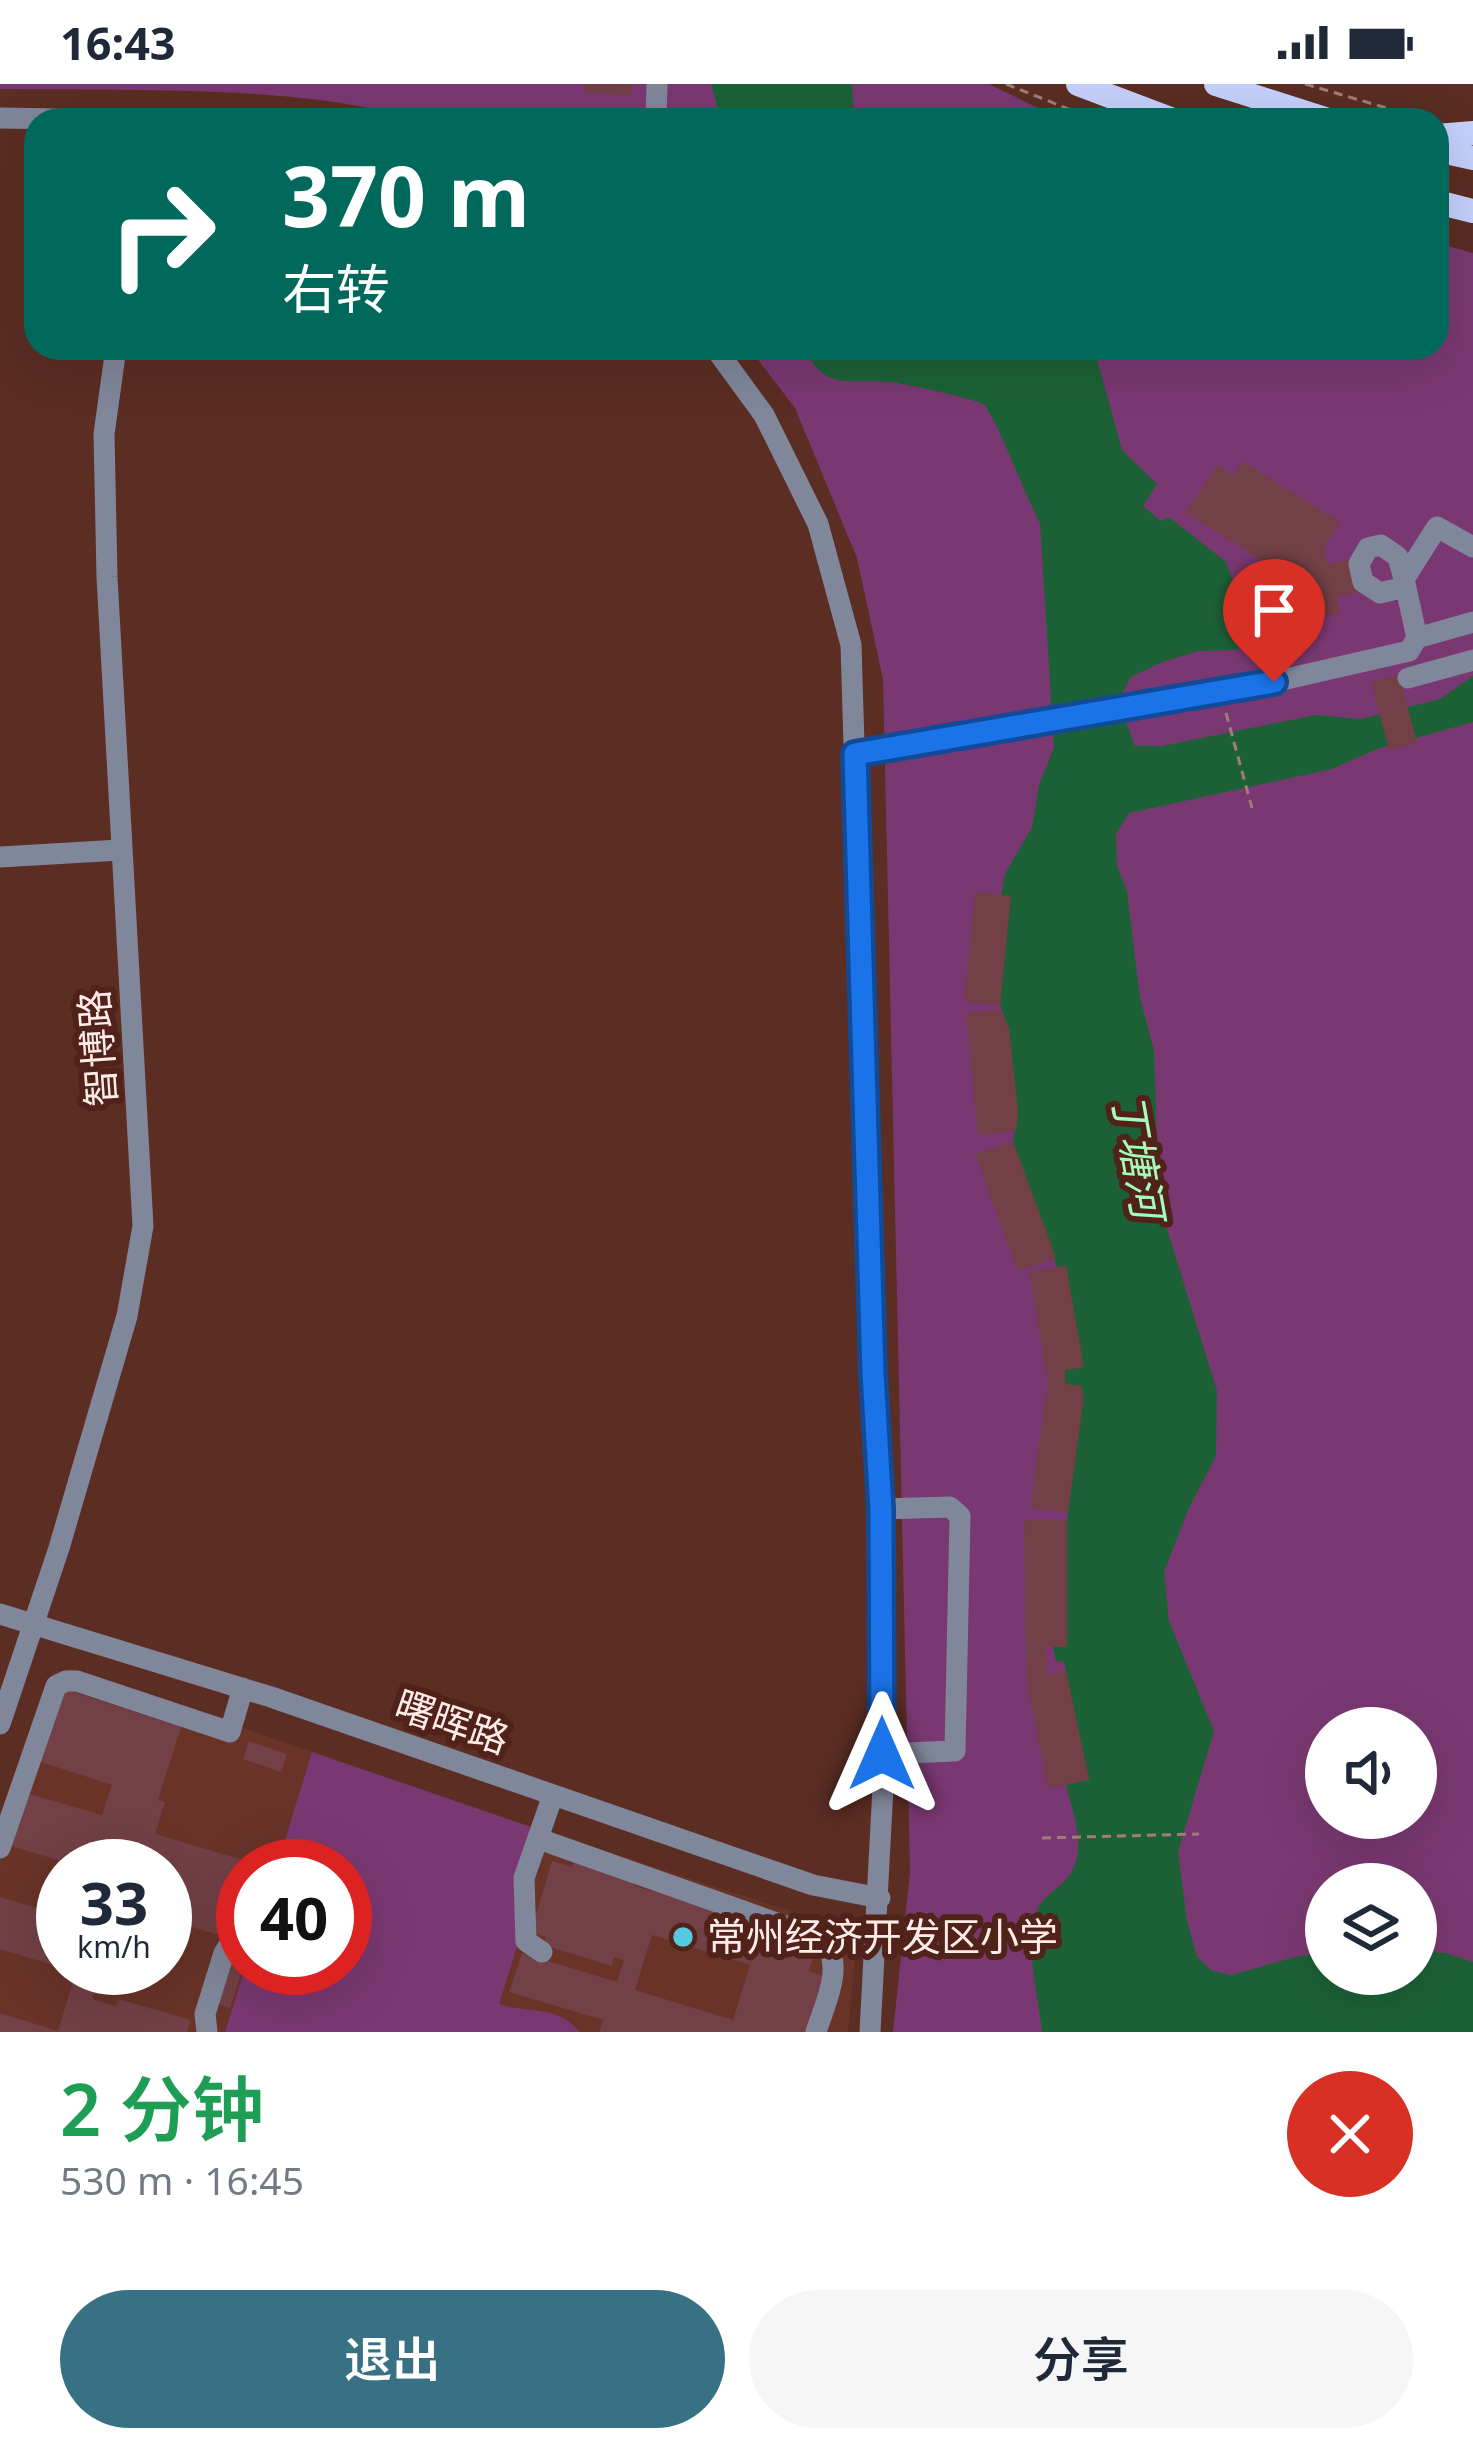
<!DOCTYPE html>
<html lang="zh">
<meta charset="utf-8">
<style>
:root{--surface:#fff;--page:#f6f6f7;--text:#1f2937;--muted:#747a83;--accent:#387183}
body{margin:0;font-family:"Noto Sans","Noto Sans SC",sans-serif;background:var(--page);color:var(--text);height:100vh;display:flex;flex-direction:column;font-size:45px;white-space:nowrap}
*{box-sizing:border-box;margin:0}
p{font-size:39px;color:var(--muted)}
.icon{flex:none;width:66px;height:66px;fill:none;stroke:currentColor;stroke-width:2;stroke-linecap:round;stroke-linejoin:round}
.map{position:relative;height:1948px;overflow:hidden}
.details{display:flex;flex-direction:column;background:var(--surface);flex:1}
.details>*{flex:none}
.hud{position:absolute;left:24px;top:24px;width:1425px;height:252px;border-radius:36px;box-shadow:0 12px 48px #0002;background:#00695c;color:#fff;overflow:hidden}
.controls{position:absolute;left:1305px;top:1623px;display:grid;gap:24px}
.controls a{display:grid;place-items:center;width:132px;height:132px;border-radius:50%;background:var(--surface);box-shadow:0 12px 48px #0002;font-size:60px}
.speed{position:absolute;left:36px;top:1755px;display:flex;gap:24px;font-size:60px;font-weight:700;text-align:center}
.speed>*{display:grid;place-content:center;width:156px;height:156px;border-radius:50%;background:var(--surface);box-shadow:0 12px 48px #0002;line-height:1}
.speed small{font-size:30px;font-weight:400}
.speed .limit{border:18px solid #d22;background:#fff;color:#111}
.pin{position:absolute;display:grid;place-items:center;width:102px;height:102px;color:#fff;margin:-123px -51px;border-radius:50% 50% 50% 0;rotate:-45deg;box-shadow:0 0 12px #0007}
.pin .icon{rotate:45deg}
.me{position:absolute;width:132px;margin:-66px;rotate:0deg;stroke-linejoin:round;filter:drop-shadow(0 0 9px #0008)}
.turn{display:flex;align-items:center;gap:42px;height:252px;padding:0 60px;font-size:54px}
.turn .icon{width:156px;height:156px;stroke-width:2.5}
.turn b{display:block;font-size:84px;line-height:102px}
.round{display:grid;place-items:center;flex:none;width:126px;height:126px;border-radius:63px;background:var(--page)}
.overview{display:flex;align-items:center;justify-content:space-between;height:204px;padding:0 60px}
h1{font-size:72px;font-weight:600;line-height:90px;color:#1e9e55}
.button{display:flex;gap:24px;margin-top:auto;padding:24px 60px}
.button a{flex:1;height:138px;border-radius:72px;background:var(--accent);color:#fff;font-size:48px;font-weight:600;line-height:138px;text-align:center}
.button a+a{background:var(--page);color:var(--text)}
.status{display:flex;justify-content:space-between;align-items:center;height:84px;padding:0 60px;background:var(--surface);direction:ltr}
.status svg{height:33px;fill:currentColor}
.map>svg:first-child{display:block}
</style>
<div class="status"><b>16:43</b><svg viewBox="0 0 49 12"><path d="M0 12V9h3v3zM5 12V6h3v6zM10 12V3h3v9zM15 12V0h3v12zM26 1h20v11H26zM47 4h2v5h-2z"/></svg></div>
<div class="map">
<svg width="1473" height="1948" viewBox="0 0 1473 1948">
<rect width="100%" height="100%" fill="#5b2d23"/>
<path fill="#693328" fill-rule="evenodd" d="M 72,1585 L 534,1744 L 840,1843 L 856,1863 L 848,1948 L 0,1948 L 0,1744 L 52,1589 ZM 63,1782 L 165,1782 L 165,1884 L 63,1884 ZM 243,1782 L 345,1782 L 345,1884 L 243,1884 Z"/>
<path fill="#7a3872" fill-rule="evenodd" d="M 0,0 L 989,0 L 1063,36 L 418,36 C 301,0 126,7 0,5 Z
M 1437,159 L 1473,169 L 1473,1948 L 893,1948 L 910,1788 L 883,595 L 857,474 L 795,324 L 749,264 L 1437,264 ZM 1326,1644 L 1416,1644 L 1416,1734 L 1326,1734 ZM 1326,1800 L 1416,1800 L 1416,1890 L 1326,1890 Z
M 312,1668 L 534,1744 L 517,1862 L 499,1920 C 530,1930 556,1920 580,1948 L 225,1948 L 245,1884 L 345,1884 L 345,1782 L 277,1782 Z"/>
<path fill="#1c6136" d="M 711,0 L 852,0 L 854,36 L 721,36 Z
M 804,264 L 1094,264 L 1122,366 L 1157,400 L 1143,422 L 1161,437 L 1169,433 L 1226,478 L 1237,508 L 1258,520 L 1259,550 L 1236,566 L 1198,567 L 1160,579 L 1131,593 L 1118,617 L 1135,662 L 1162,662 L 1316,631 L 1361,635 L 1440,615 L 1473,592 L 1473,638 L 1377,665 L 1332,685 L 1129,729 L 1116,750 L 1117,781 L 1127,807 L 1140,914 L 1154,966 L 1159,1119 L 1217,1307 L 1216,1372 L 1188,1426 L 1164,1488 L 1169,1537 L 1214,1647 L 1178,1768 L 1187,1837 L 1197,1873 L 1212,1887 L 1231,1891 L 1295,1873 L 1326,1869 L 1326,1890 L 1416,1890 L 1416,1867 L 1445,1869 L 1473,1878 L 1473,1948 L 1042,1948 C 1039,1914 1023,1859 1037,1826 C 1043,1812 1060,1804 1069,1792 C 1088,1764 1073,1730 1066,1701 L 1089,1695 L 1064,1578 L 1056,1577 L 1053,1563 L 1067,1562 L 1067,1436 L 1083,1317 L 1081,1302 L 1065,1300 L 1065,1286 L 1083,1283 L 1066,1182 L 1057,1183 L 1013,1057 L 1018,1029 L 1009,945 L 1000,921 L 1010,813 L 1001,811 L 1005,790 L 1032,743 L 1039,701 L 1054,663 L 1040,439 C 1028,419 994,327 983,320 C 972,314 906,300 891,298 C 851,294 825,309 804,264 Z"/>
<path fill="#724046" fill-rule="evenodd" d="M 584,0 L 633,0 L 632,11 L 584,9 Z
M 1242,377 L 1340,438 L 1324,464 L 1328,480 L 1352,475 L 1359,508 L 1337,513 L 1340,529 L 1281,543 L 1266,479 L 1186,429 L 1217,381 L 1233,391 Z
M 1399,590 L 1417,659 L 1389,666 L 1371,598 Z
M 975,808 L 1011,812 L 1000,921 L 964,918 Z
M 1001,926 L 1009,945 L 1018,1029 L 1016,1047 L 978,1051 L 966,929 Z
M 1013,1057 L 1056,1174 L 1018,1187 L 975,1070 Z
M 1066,1182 L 1084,1283 L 1065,1286 L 1065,1300 L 1082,1302 L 1083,1317 L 1068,1429 L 1030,1424 L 1048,1298 L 1029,1188 Z
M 1024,1436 L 1067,1436 L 1067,1563 L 1046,1563 L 1047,1591 L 1066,1587 L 1089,1696 L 1048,1704 L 1026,1595 Z
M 61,1604 L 181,1643 L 158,1716 L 165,1718 L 155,1750 L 259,1781 L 243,1782 L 243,1831 L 236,1856 L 165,1835 L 165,1782 L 78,1782 L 1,1759 L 17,1706 L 102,1731 L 112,1701 L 38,1677 Z
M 249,1657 L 287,1670 L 281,1688 L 243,1675 Z
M 552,1777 L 572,1783 L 574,1777 L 636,1796 L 635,1802 L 818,1857 L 809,1887 L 823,1892 L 806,1948 L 599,1948 L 603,1936 L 509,1908 L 522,1869 L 617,1898 L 624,1876 L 614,1873 L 612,1882 L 543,1861 L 546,1853 L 531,1848 ZM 652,1851 L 750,1881 L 733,1936 L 635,1906 Z
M 0,1813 L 63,1832 L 63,1884 L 0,1865 Z
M 229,1878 L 243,1884 L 230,1924 L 216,1919 Z
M 67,1884 L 119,1884 L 115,1900 L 98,1895 L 92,1915 L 116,1922 L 118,1915 L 191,1936 L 187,1948 L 0,1948 L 0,1929 L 58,1947 L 76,1888 Z"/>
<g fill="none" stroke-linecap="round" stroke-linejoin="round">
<path stroke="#a07d76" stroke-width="3" stroke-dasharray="9 6" stroke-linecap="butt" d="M 1006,0 L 1096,36
M 1305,0 L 1424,35
M 1226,629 L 1252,724
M 1042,1754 L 1199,1750"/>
<path stroke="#81879b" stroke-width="21" d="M 0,34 L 119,36
M 656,36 L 657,0
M 715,264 L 764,331 L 818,440 L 851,561 L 873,1289 L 881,1425 L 883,1703 L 870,1948
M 1404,495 L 1398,473 L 1381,461 L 1368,464 L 1359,480 L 1363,498 L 1380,509 L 1405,503
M 1417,554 L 1404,495 L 1437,443 L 1473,463
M 1408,594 L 1473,576
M 855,670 L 1221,610 L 1409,567 L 1417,554 L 1473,538
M 0,773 L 120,766
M 881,1425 L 950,1423 L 960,1432 L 955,1667 L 882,1670
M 0,1530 L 271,1613 L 813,1801 L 880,1814
M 0,1640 L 59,1464 L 127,1232 L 143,1142 L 107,493 L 104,350 L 116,264
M 539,1755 L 822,1855 C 846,1880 825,1919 816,1948
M 0,1764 L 56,1602 L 66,1597 L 77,1597 L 230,1648 L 243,1604
M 261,1782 L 264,1774
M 542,1868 L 526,1857 L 524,1794 L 553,1711
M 207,1948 L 205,1930 L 224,1869 L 243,1839"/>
<path stroke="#c4d0fb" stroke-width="24" d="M 1078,0 L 1173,36
M 1216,0 L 1328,36
M 1437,52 L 1473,49
M 1437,66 L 1473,74
M 1437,118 L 1473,127"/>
</g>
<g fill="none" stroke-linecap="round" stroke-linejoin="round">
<g stroke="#114b97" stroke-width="30">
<path id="route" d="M 882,1670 L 881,1425 L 873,1289 L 855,670 L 1274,598"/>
</g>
<use href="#route" stroke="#1a73e8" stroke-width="21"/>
</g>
<circle fill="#56c9e0" stroke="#502219" stroke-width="4.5" cx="683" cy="1853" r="12"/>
<g text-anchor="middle" stroke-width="12" stroke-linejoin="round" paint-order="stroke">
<g font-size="39" fill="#ffece8" stroke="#502219">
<text transform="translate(98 964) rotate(-94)" y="14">智博路</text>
<text transform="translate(452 1638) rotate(19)" y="14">曙晖路</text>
</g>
<g font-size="39" fill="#ffece8" stroke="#502219" text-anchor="start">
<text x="707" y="1867">常州经济开发区小学</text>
</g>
<g font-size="42" font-style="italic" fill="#a3fbbc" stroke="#502219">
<text transform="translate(1138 1072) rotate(80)" y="15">丁塘河</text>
</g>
</g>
</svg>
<div class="controls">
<a><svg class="icon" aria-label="sound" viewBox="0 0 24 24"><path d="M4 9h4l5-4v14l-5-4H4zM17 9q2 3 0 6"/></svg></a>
<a><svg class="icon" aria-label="layers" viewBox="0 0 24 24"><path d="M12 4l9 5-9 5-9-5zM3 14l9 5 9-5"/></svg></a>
</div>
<div class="speed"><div>33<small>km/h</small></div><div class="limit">40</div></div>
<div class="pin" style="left:1274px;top:598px;background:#d93025"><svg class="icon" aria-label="arrive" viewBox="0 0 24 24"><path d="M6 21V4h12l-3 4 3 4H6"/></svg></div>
<svg class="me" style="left:882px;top:1670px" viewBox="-20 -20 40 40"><path d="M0-17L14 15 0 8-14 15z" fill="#1a73e8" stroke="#fff" stroke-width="4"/></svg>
<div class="hud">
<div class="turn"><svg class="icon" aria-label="right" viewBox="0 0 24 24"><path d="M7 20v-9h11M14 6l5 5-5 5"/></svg><div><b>370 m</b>右转</div></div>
</div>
</div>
<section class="details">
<div class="overview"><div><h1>2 分钟</h1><p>530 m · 16:45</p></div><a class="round" style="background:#d93025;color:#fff"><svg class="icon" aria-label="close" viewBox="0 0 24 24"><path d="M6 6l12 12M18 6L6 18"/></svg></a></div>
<div class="button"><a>退出</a><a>分享</a></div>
</section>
